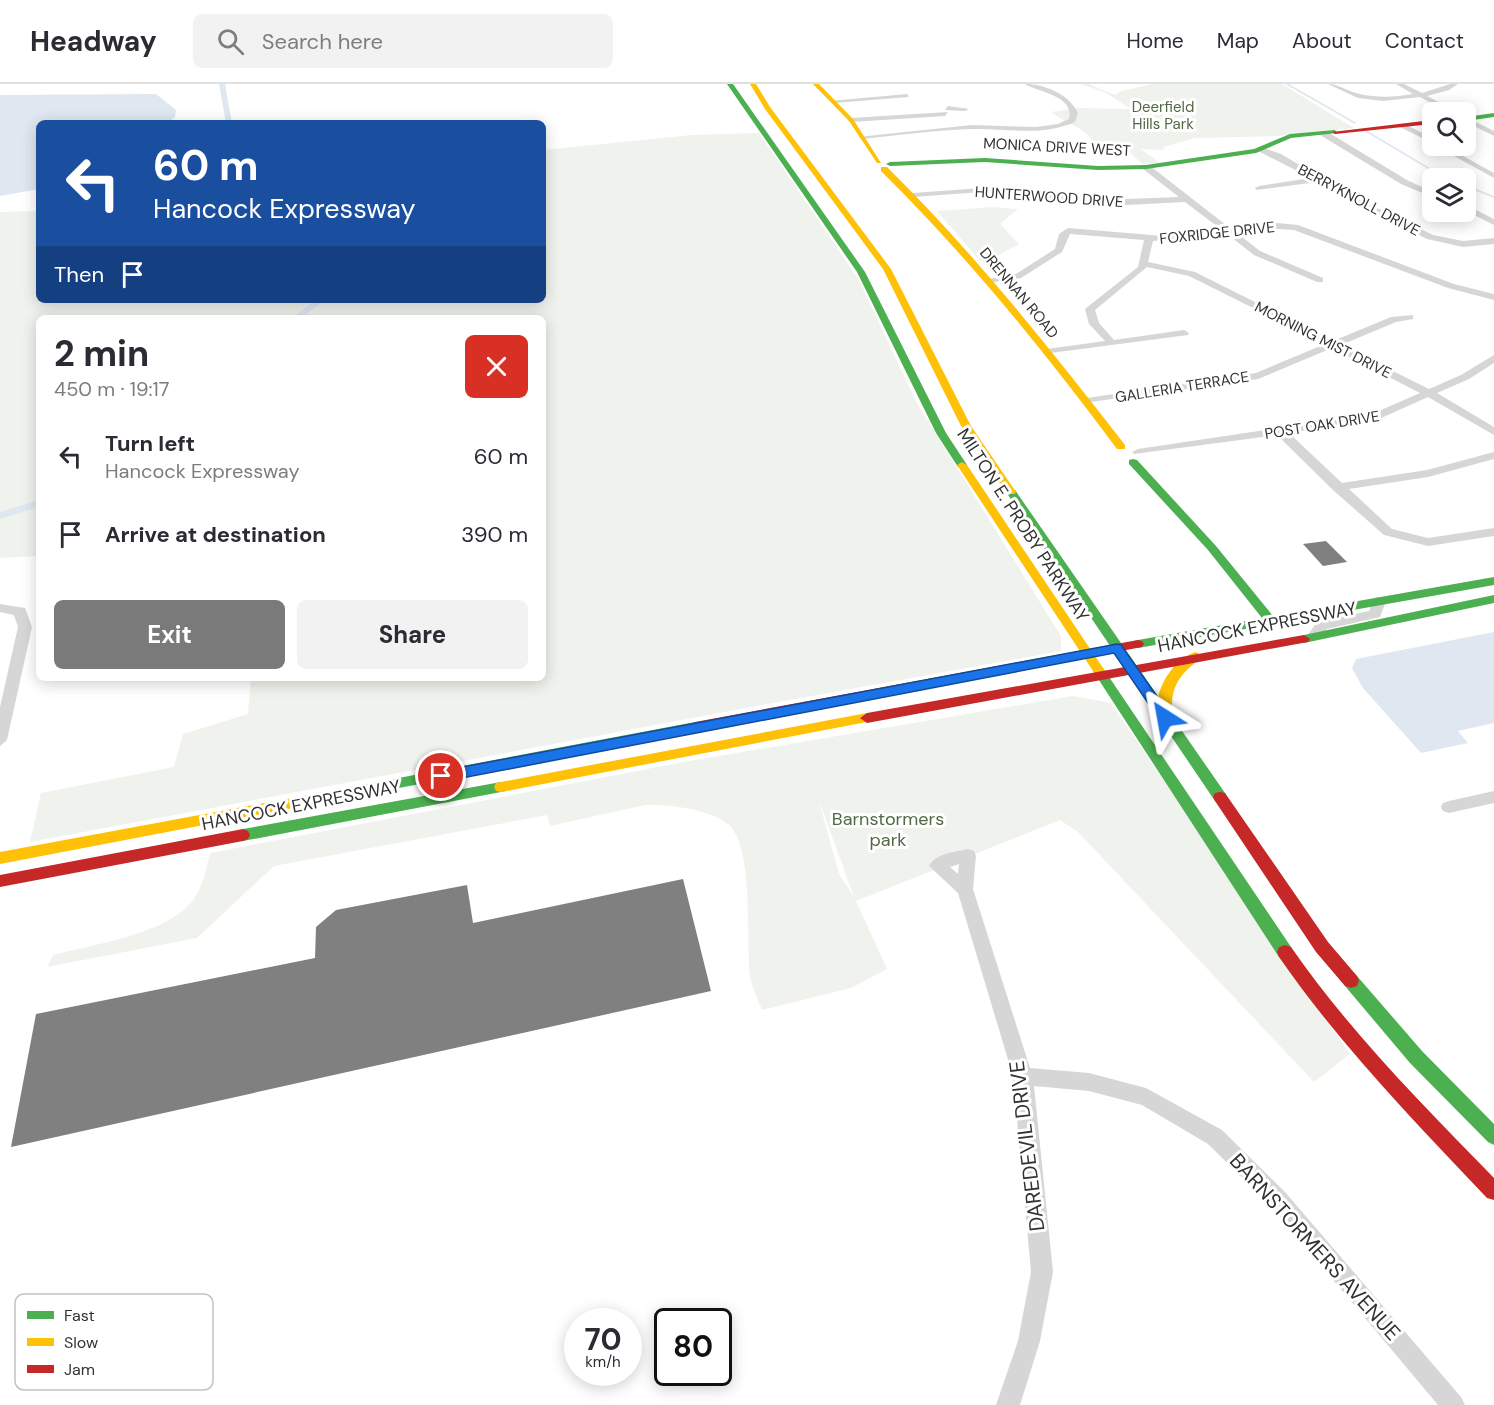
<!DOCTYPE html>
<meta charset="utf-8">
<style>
:root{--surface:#fff;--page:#f2f2f3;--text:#2b2b33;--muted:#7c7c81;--line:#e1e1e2;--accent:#7a7a7a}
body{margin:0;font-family:"DM Sans",sans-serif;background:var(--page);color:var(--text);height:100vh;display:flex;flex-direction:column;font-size:22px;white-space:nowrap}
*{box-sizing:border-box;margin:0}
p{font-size:20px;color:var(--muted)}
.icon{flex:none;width:33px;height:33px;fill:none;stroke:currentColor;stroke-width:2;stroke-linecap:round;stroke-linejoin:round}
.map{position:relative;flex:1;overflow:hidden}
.sheet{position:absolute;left:36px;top:231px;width:510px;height:366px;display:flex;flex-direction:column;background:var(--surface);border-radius:9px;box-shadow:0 3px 15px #0003}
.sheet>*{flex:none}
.hud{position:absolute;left:36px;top:36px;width:510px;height:183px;border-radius:9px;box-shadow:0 3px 15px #0003;background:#1a4fa0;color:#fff;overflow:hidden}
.tools{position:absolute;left:1422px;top:18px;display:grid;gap:12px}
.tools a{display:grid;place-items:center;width:54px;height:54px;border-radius:9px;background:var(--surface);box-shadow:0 3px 15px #0003;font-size:30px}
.speed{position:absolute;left:564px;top:1224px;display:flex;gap:12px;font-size:30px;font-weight:700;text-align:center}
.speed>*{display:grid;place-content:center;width:78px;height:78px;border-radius:50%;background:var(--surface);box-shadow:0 3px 15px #0003;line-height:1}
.speed small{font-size:15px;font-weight:400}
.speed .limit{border:3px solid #111;border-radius:9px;background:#fff;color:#111}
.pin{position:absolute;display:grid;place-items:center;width:51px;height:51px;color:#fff;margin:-26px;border:3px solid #fff;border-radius:50%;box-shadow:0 2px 6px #0007}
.me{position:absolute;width:66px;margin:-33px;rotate:326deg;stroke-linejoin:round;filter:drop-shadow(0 0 4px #0008)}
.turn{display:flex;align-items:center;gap:21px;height:126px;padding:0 18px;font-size:27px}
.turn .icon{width:78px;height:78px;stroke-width:2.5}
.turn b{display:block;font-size:42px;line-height:51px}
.then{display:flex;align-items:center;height:57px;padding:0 18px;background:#0003;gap:12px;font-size:22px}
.round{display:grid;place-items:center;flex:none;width:63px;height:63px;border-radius:9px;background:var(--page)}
.overview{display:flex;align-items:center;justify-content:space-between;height:102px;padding:0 18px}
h1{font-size:36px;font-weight:700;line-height:45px}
.action{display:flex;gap:12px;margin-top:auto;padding:12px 18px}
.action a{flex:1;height:69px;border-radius:9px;background:var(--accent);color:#fff;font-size:24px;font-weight:700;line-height:69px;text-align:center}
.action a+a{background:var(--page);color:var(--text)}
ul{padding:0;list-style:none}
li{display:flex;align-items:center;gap:18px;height:78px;padding:0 18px}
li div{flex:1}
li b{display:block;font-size:22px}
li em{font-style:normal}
header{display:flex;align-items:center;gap:36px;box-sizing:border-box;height:84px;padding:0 30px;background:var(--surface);border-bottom:2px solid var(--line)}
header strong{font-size:28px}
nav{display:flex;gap:33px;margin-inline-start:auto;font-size:21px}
.search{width:420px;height:54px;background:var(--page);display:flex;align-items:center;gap:15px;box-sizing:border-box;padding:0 21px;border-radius:9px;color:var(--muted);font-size:22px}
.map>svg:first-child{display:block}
</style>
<header>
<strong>Headway</strong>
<div class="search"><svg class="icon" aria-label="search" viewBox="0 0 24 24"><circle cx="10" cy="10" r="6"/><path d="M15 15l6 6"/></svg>Search here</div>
<nav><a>Home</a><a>Map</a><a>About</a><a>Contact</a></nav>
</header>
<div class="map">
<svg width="1494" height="1321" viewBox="0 0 1494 1321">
<rect width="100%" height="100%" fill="#fff"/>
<path fill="#f0f3ed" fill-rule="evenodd" d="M 1081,0 L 1089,0 L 1115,11 L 1121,7 L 1153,0 L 1282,0 L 1354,44 L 1280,52 L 1195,54 L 1164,63 L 1163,66 L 1141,65 L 1160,79 L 1142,80 L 1128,66 L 1092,56 C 1089,47 1062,37 1051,28 L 1079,24 L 1131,25 L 1106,9 Z
M 759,49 L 859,196 L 917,319 L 1061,552 L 1061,567 L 757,622 L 30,758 L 41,709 L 174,683 L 183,650 L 248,630 L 251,594 L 543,594 L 543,234 L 297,234 L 321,216 L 543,216 L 543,66 L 692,51 Z
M 993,123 L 1018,125 L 1000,140 L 1019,160 L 994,174 L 980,177 L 937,127 Z
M 39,127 L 39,216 L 318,216 L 293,234 L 39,234 L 39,472 L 0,474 L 0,128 Z
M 1073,612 L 1111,619 L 1350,970 L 1314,998 L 1078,748 L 1060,736 L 856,817 L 887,885 L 851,904 L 762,926 C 758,915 751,902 750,891 C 746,857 754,764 729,741 C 712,725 667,720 645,721 L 550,742 L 547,731 L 274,782 L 197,854 L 47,883 L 53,871 C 92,861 158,851 187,823 C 202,809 206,787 210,769 L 689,677 ZM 820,721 L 821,722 L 854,813 L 839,790 Z"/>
<path fill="#dfe8f0" d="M 156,10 L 176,26 L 175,33 L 168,39 L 39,39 L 39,105 L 0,112 L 0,11 Z
M 1494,548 L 1494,639 L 1458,647 L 1468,659 L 1421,669 L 1363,604 L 1352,584 L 1356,575 Z"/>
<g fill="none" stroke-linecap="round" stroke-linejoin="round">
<path stroke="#dfe8f0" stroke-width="2" d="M 1287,0 L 1355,39
M 1366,47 L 1445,94
M 1466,102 L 1494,113"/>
<path fill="#dfe8f0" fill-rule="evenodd" d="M 219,0 L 225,0 L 232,39 L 226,39 Z
M 315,216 L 324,216 L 302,234 L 292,234 Z
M 39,416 L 39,423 L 0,435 L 0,428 Z"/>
</g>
<path fill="#808080" d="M 1326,457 L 1347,478 L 1323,482 L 1303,460 Z
M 683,795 L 711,907 L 11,1063 L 36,930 L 315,874 L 316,843 L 336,826 L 467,801 L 473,839 Z"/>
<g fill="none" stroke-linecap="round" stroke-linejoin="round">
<path fill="#d6d6d6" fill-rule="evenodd" d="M 1025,0 C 1045,0 1069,10 1078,29 L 1075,38 C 1041,53 1009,44 974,45 C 936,46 899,51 862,55 L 858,53 L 972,41 L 1036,43 L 1058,40 L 1069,35 C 1075,12 1038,8 1025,0 Z
M 1328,0 C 1339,0 1348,8 1360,10 C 1377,14 1396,13 1413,10 L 1396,0 L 1404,0 L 1422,9 L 1450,0 L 1458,0 L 1449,6 L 1427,12 L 1457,28 L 1448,28 L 1420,13 L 1383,17 L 1358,14 Z
M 907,10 L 909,13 L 834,19 L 830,17 Z
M 948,22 L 969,25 L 965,27 L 945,26 Z
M 948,28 L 945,32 L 851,38 L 847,36 L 851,34 Z
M 1466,33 L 1494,47 L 1494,52 L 1466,38 Z
M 1403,39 L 1432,54 L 1432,59 L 1400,43 Z
M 1320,47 L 1326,47 L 1407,96 L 1432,108 L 1432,113 L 1401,100 L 1320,51 Z
M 1436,62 L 1445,62 L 1494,89 L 1494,94 Z
M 1261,63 L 1281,70 L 1356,114 L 1433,151 L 1463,157 L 1494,154 L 1494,160 L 1463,163 L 1427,155 L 1350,118 L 1317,98 L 1256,106 L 1255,104 L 1259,102 L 1311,94 L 1258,67 Z
M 1143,81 L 1149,81 L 1231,145 L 1277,139 L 1298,141 L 1454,200 L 1494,210 L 1494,216 L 1448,204 L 1294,146 L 1277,145 L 1237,149 L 1260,167 L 1323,194 L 1323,198 L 1317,198 L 1254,171 L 1227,150 L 1153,157 L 1148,178 L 1195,188 L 1333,257 L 1391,233 L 1413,231 L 1413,235 L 1396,238 L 1341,261 L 1429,305 L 1461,291 L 1494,271 L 1494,279 L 1469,295 L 1437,309 L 1494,343 L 1494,351 L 1428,313 L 1379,335 L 1289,349 L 1342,399 L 1427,386 L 1494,368 L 1494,375 L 1428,393 L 1349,405 L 1392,445 L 1428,454 L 1494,444 L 1494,452 L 1428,462 L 1384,451 L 1333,406 L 1277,351 L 1134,370 L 1132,368 L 1138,365 L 1372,330 L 1420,309 L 1332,264 L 1258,295 L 1083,319 L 1083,315 L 1087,314 L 1256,289 L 1325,260 L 1189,192 L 1147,183 L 1095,226 L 1099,239 L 1114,256 L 1184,246 L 1189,249 L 1188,251 L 1043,270 L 1043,266 L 1047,265 L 1105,257 L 1089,240 L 1085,225 L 1138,183 L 1144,156 L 1070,150 L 1062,168 L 1021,194 L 987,199 L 982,196 L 1016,190 L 1055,165 L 1059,150 L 1068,144 L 1163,152 L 1222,146 L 1185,118 L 1126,121 L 982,108 L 913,113 L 909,111 L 913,109 L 982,104 L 1126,115 L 1179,113 L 1143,85 Z
M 1466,121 L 1494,135 L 1494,141 L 1466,127 Z
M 1379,513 L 1386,517 L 1380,533 L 1327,545 L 1319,555 L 1314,557 L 1307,552 L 1317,538 L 1369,527 L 1374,514 Z
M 0,520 L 25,524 L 32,543 L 7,656 L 0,662 L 0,623 L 18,543 L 14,531 L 0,528 Z
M 1494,707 L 1494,719 L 1449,729 L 1443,727 L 1441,723 L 1443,719 L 1449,717 Z
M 968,765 L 974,767 L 976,772 L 973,805 L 1030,984 L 1089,989 L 1146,1004 L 1222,1046 L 1285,1108 L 1461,1313 L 1465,1321 L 1438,1321 L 1271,1122 L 1208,1060 L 1142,1021 L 1089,1007 L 1034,1002 L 1053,1188 L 1040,1257 L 1020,1321 L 996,1321 L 1018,1257 L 1031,1188 L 1013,992 L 958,809 L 929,782 C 936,769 955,768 968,765 ZM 959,780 L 958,790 L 950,783 Z"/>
<path fill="#4caf50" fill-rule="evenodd" d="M 727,0 L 733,0 L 865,188 L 946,349 L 967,381 L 966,383 L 958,383 L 936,349 L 857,188 Z
M 1494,29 L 1494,33 L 1466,37 L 1466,33 Z
M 1335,46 L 1337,49 L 1291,54 L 1256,69 L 1146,85 L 1098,86 L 985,78 L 890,82 L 886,80 L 890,78 L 985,74 L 1098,82 L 1146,81 L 1254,65 L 1290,50 Z
M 1133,375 L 1137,376 L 1216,462 L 1273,532 L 1494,493 L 1494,501 L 1138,564 L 1134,563 L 1132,560 L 1134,557 L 1138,556 L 1262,534 L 1208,466 L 1129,380 L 1129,376 Z
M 1011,405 L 1015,406 L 1225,709 L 1227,713 L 1225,717 L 1215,717 L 1006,408 Z
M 1494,511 L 1494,519 L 1304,559 L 1298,555 L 1304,551 Z
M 1099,583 L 1103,584 L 1291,863 L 1293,868 L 1291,873 L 1285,875 L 1279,873 L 1095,590 L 1093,587 L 1095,584 Z
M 695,638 L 702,643 L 695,648 L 335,716 L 330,715 L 328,711 L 330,707 L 335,706 Z
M 501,698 L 506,699 L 508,703 L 506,707 L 501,708 L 243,757 L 238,755 L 236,751 L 238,747 L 243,745 Z
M 1351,890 L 1357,892 L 1422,967 L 1494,1040 L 1494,1061 L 1488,1058 L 1410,979 L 1345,902 L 1343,897 L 1345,892 Z"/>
<path fill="#ffc107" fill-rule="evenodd" d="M 750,0 L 756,0 L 770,23 L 891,185 L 971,342 L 1016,408 L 1015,410 L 1007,410 L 961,342 L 883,185 L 765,25 Z
M 813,0 L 819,0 L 853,35 L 881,79 L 877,79 L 849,37 Z
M 881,83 L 887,83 C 974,169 1050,264 1125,361 L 1125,365 L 1117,365 C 1044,267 968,173 881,87 Z
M 962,378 L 967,381 L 1103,584 L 1105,587 L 1103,590 L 1095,590 L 957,381 Z
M 1196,568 L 1202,572 L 1200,575 C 1184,587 1173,598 1172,619 C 1172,626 1172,632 1170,638 L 1160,638 C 1149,613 1171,575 1196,568 Z
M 867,629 L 872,631 L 874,634 L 872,637 L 501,708 L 496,707 L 494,703 L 496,699 L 501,698 Z
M 335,706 L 340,707 L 342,711 L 340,715 L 335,716 L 0,780 L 0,768 Z"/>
<path fill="#c62828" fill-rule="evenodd" d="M 1432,36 L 1432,40 L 1335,50 L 1332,48 Z
M 1304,551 L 1310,555 L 1308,558 L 867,639 L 860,634 L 867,629 Z
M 1138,556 L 1142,557 L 1144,560 L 1142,563 L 695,648 L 688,643 L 695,638 Z
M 1220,708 L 1225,709 L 1328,858 L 1357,892 L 1359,897 L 1357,902 L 1351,904 L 1345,902 L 1316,868 L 1215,717 L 1213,713 L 1215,709 Z
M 243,745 L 248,747 L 250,751 L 248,755 L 243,757 L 0,803 L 0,791 Z
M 1285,861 L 1291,863 C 1350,948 1422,1020 1494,1094 L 1494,1116 L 1487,1114 C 1414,1037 1340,961 1279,873 L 1277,868 L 1279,863 Z"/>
</g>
<path fill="#1a73e8" stroke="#114b97" stroke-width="1.5" d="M 1117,560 L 1121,561 L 1170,631 L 1170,638 L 1161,638 L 1114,569 L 441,698 L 434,692 L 441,687 Z"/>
<g text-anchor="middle" stroke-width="6" stroke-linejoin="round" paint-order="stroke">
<g font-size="15" fill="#526944" stroke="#fff">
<text x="1163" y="28">Deerfield<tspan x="1163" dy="17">Hills Park</tspan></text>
</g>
<g font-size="15" fill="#323232" stroke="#fff">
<text transform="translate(1057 63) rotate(3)" y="5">MONICA DRIVE WEST</text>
<text transform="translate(1049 113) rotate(4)" y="5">HUNTERWOOD DRIVE</text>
<text transform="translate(1359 116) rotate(28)" y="5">BERRYKNOLL DRIVE</text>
<text transform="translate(1217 149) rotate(-6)" y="5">FOXRIDGE DRIVE</text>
<text transform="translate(1019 209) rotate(50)" y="5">DRENNAN ROAD</text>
<text transform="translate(1323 256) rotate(27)" y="5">MORNING MIST DRIVE</text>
<text transform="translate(1182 303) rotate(-9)" y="5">GALLERIA TERRACE</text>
<text transform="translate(1322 341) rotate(-9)" y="5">POST OAK DRIVE</text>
</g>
<g font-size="18" fill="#323232" stroke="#fff">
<text transform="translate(1023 441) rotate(57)" y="6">MILTON E. PROBY PARKWAY</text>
<text transform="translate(1257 543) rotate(-11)" y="6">HANCOCK EXPRESSWAY</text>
<text transform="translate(301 721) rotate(-11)" y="6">HANCOCK EXPRESSWAY</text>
</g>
<g font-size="18" fill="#526944" stroke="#fff">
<text x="888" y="741">Barnstormers<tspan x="888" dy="21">park</tspan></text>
</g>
<g font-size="21" fill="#323232" stroke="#fff">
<text transform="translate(1027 1062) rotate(-97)" y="7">DAREDEVIL DRIVE</text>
<text transform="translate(1315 1163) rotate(48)" y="7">BARNSTORMERS AVENUE</text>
</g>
</g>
<rect x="15" y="1210" width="198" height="96" rx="9" fill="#fff" stroke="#c2c2c2" stroke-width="1.5"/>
<rect x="27" y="1227" width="27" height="8" fill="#4caf50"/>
<rect x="27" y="1254" width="27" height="8" fill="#ffc107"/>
<rect x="27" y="1281" width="27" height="8" fill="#c62828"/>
<g font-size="16" fill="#323232">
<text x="64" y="1237">Fast</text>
<text x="64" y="1264">Slow</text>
<text x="64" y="1291">Jam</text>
</g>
</svg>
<div class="tools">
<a><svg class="icon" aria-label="search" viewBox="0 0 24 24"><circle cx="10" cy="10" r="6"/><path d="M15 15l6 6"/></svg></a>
<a><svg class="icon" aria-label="layers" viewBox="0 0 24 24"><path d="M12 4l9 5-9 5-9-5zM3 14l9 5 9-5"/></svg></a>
</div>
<div class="speed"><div>70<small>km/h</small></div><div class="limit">80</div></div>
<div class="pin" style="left:441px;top:692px;background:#d93025"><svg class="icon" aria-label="arrive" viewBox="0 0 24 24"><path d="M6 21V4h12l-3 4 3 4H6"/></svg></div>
<svg class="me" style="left:1165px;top:634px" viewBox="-20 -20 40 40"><path d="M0-17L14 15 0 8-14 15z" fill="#1a73e8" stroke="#fff" stroke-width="4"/></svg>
<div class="hud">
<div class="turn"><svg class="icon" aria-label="left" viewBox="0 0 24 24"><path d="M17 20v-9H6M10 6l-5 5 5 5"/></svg><div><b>60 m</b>Hancock Expressway</div></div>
<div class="then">Then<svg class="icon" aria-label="arrive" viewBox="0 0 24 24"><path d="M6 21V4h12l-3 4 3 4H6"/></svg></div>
</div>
<section class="sheet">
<div class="overview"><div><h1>2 min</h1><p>450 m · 19:17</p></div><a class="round" style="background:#d93025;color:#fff"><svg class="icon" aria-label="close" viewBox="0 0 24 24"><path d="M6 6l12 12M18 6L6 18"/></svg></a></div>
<ul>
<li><svg class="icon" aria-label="left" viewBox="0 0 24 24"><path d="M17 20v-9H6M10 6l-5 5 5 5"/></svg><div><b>Turn left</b><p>Hancock Expressway</p></div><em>60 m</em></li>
<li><svg class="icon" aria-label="arrive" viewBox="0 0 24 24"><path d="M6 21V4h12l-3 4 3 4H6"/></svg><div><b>Arrive at destination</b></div><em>390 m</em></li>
</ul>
<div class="action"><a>Exit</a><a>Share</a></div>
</section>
</div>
